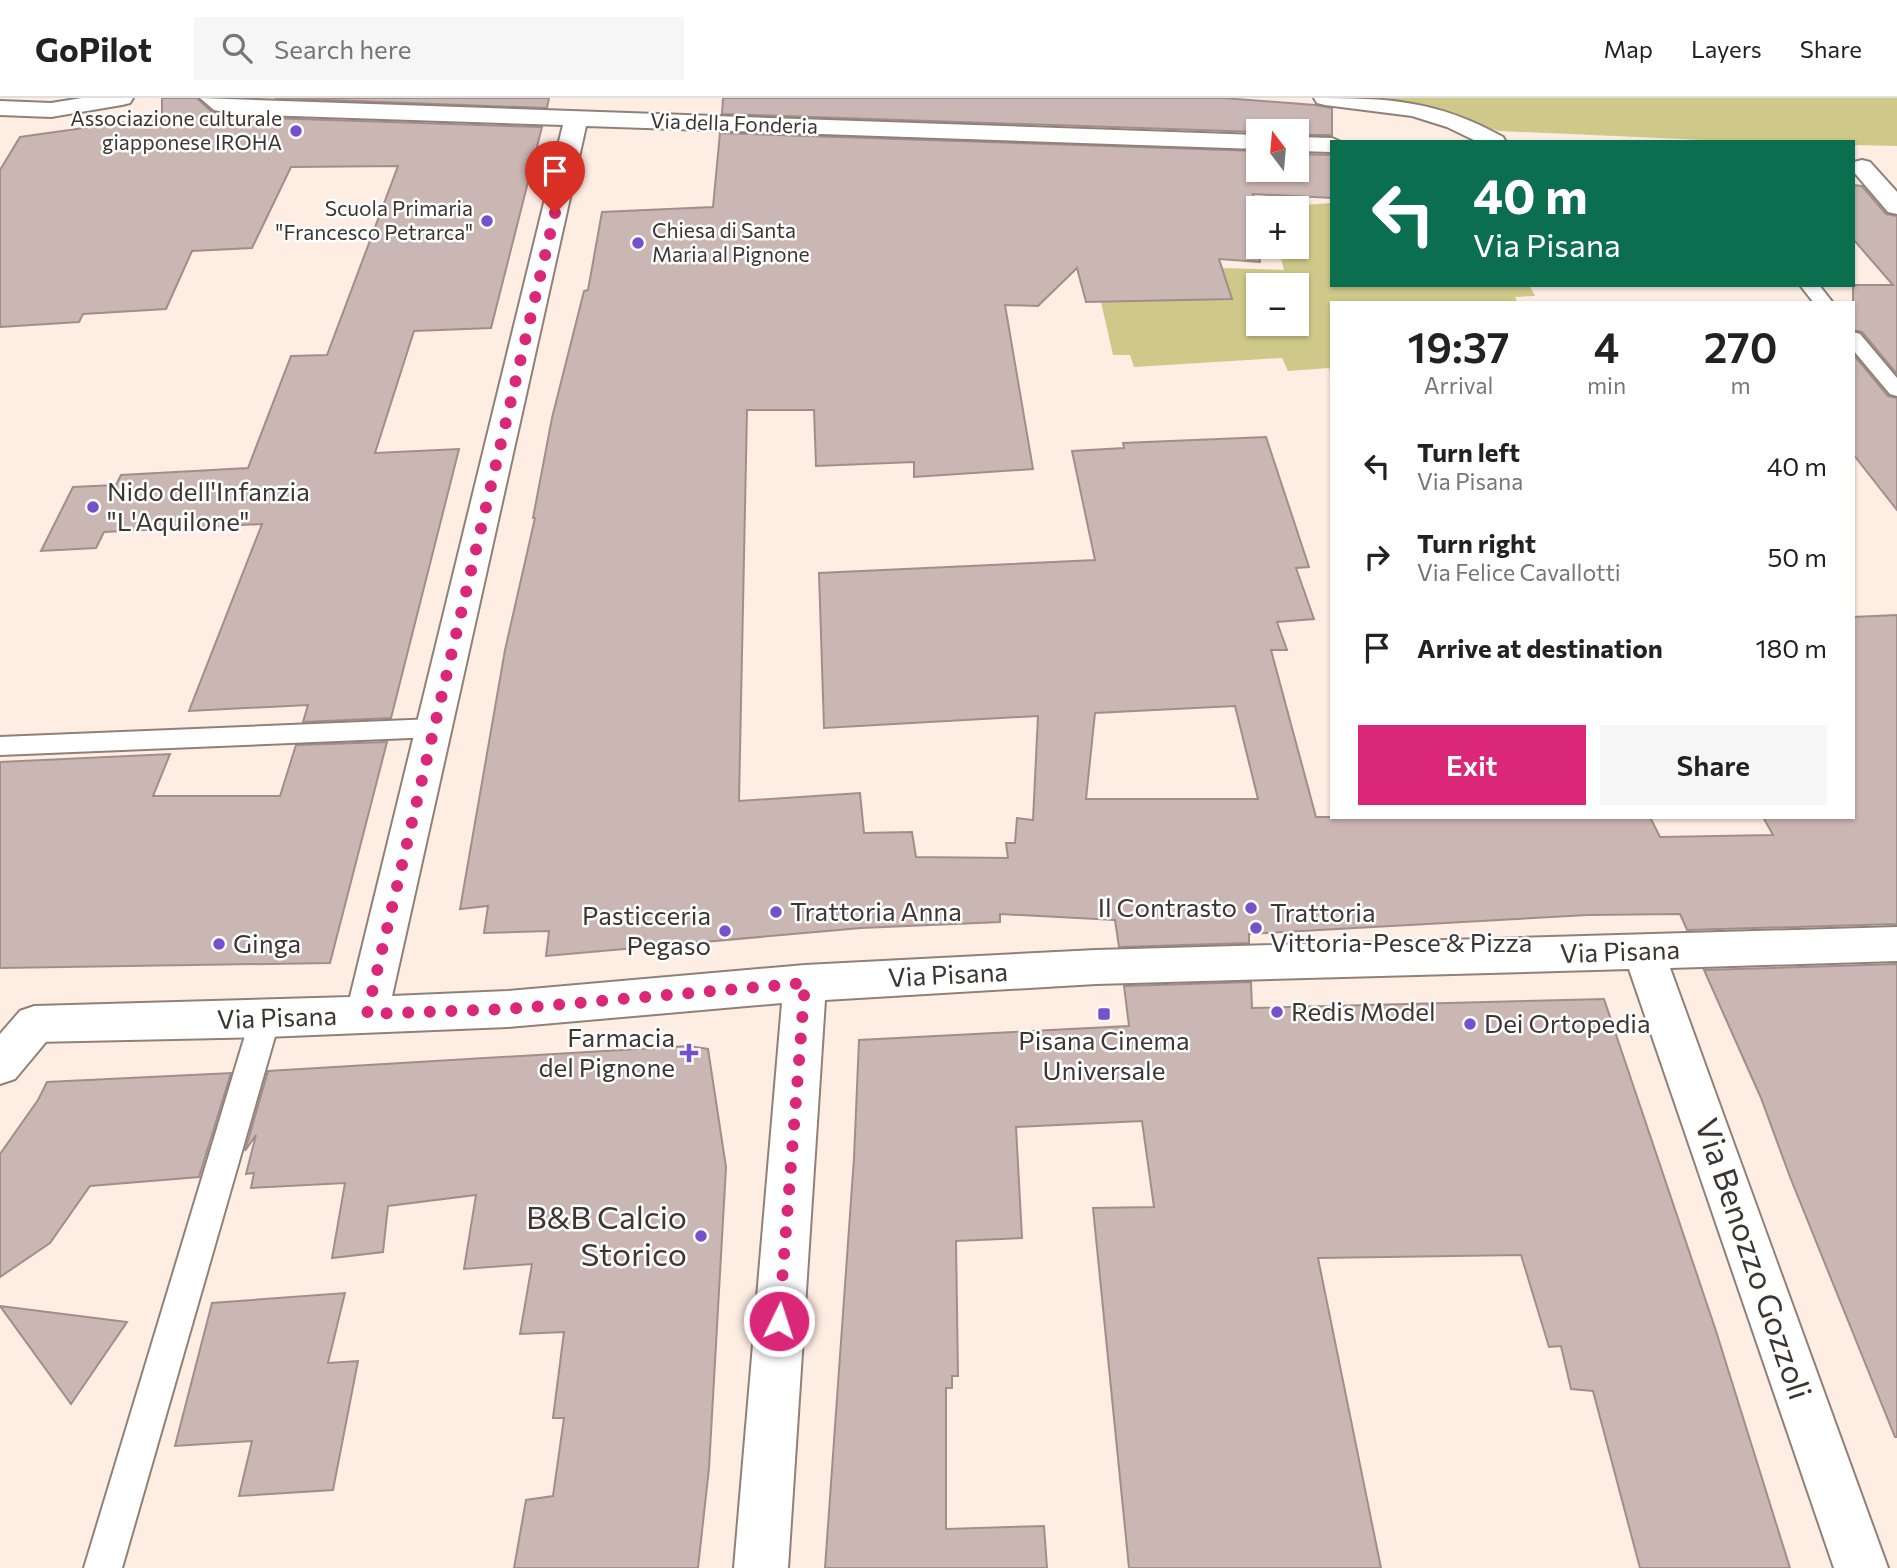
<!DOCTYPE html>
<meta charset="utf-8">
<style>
:root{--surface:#fff;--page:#f6f6f6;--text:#222;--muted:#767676;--line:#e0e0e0;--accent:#db2777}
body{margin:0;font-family:Commissioner,sans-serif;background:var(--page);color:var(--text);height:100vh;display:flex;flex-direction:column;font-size:26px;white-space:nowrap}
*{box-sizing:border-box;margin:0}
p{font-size:23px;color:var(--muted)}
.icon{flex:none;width:38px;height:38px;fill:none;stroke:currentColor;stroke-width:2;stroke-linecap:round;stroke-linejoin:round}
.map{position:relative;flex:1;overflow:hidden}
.sheet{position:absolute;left:1330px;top:203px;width:525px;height:518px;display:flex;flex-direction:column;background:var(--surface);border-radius:0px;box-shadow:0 2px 5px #0004}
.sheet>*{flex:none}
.top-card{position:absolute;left:1330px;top:42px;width:525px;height:147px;border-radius:0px;box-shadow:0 2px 5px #0004;background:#0b6e4f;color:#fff;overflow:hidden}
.needle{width:46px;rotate:344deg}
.controls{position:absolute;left:1246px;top:21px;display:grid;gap:14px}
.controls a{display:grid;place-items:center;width:63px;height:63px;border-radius:0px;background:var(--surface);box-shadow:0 2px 5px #0004;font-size:35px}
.pin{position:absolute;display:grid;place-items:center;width:60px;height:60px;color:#fff;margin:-72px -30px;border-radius:50% 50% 50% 0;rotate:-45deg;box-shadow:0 0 7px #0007}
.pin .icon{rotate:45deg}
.me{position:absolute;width:77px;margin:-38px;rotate:4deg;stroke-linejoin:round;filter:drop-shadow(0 0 5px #0008)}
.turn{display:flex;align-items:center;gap:24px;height:147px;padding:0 28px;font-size:32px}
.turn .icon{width:91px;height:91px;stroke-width:2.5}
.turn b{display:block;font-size:49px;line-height:60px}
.eta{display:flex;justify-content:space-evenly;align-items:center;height:119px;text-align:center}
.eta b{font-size:42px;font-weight:600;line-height:49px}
.button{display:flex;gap:14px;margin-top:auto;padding:14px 28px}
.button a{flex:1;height:80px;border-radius:0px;background:var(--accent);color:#fff;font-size:28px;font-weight:600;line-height:80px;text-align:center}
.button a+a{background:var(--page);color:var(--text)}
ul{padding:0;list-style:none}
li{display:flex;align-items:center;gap:21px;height:91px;padding:0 28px}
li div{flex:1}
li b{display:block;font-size:26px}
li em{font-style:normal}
header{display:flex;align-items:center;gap:42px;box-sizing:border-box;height:98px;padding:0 35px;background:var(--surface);border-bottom:2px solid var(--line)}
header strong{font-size:33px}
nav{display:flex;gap:38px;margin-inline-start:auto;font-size:24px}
.search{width:490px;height:63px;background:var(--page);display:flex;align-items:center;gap:18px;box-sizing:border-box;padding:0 24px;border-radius:0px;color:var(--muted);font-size:26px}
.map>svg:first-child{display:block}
</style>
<header>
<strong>GoPilot</strong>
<div class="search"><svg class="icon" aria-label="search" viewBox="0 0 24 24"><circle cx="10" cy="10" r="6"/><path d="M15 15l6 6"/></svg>Search here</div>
<nav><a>Map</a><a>Layers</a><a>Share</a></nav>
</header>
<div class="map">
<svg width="1897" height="1470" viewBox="0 0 1897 1470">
<rect width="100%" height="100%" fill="#feede3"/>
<path fill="#cec989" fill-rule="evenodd" d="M 1382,0 L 1897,0 L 1897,48 L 1853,47 L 1853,44 L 1750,44 L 1499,33 L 1414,6 Z
M 1259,72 L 1285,72 L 1303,107 L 1332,105 L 1332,187 L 1529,187 L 1535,198 L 1515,199 L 1518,205 L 1332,205 L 1332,276 L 1329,270 L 1288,273 L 1282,260 L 1134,269 L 1130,257 L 1113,257 L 1101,204 L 1231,201 L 1222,170 L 1284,172 L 1278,149 L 1297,149 L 1297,110 L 1269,110 ZM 1258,187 L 1297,187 L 1297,226 L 1258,226 Z"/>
<path fill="#cab6b2" stroke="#a18e8b" stroke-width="2" fill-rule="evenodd" d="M 162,0 L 197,0 L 212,14 L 235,19 L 542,29 L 491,230 L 414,233 L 375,355 L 459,351 L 391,620 L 303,624 L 308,607 L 189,613 L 262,426 L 104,434 L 96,450 L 41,453 L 73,389 L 116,387 L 121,377 L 248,370 L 291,258 L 327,257 L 398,68 L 291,69 L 252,150 L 192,153 L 166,211 L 83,216 L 79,224 L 0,229 L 0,72 L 20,39 L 162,19 Z
M 275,0 L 549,0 L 547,10 Z
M 723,0 L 1223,0 L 1315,7 L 1332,10 L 1332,37 L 1297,37 L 1297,33 L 1258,34 L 722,16 Z
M 720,35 L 1258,53 L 1258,72 L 1297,72 L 1297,56 L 1332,57 L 1332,100 L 1253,96 L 1260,164 L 1219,161 L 1232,201 L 1086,204 L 1077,170 L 1038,208 L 1005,207 L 1033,371 L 914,379 L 914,364 L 816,368 L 814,312 L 747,312 L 739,703 L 860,695 L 864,735 L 912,734 L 916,759 L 1008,760 L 1006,745 L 1015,745 L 1017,720 L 1033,722 L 1038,618 L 824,630 L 819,475 L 1095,462 L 1072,353 L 1124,350 L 1123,345 L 1266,339 L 1309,469 L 1296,470 L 1314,521 L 1277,524 L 1287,552 L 1271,552 L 1316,719 L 1650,719 L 1660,739 L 1773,737 L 1763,719 L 1853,719 L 1853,519 L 1897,517 L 1897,826 L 1687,832 L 1680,816 L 1588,817 L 1249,836 L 1249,845 L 1119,849 L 1115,822 L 1000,816 L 1000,824 L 861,830 L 546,858 L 549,833 L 484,835 L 488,808 L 460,811 L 505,552 L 535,420 L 533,420 L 552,320 L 584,193 L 588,192 L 602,114 L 713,109 ZM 1235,608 L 1258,701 L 1086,701 L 1095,615 Z
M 1853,87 L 1862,88 L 1886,116 L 1897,118 L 1897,276 L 1862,234 L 1853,232 L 1853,187 L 1893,187 L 1853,141 Z
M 1853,256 L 1888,298 L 1897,300 L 1897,412 L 1853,356 Z
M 387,644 L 330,865 L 0,870 L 0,664 L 170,656 L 153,698 L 280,698 L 296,647 Z
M 1897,866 L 1897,1339 L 1895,1339 L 1790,1079 L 1761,1000 L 1704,872 Z
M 1251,884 L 1252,910 L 1604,901 L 1716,1233 L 1790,1470 L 1640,1470 L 1593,1293 L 1571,1291 L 1561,1248 L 1549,1249 L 1521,1157 L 1318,1160 L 1381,1470 L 1129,1470 L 1093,1110 L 1154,1109 L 1142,1023 L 1016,1029 L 1022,1140 L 956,1143 L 958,1278 L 952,1278 L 952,1290 L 946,1290 L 946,1431 L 1044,1428 L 1047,1470 L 825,1470 L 854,1060 L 859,942 L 1129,928 L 1124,888 Z
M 688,948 L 708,951 L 726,1069 L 709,1370 L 698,1470 L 514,1470 L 526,1402 L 553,1398 L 564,1320 L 553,1320 L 564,1234 L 520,1236 L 532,1166 L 464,1171 L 476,1097 L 388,1108 L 383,1154 L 332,1160 L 345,1085 L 251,1090 L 254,1075 L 246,1076 L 256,1037 L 245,1053 L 268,973 Z
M 231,975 L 199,1079 L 90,1088 L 50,1145 L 0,1179 L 0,1056 L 38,1002 L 47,984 Z
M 345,1195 L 328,1265 L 358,1263 L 333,1392 L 239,1398 L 252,1343 L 175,1348 L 212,1205 Z
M 0,1208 L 127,1224 L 71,1306 Z"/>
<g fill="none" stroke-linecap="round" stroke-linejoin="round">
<g stroke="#908178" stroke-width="4">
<path id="lane" d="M 1800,187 L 1819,187 L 1833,205 L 1814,205 Z
M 1853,234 L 1860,236 L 1897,280 L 1897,298 L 1890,296 L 1853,252 Z
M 434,621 L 443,624 L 446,630 L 443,636 L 434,639 L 0,657 L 0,639 Z
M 265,908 L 275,912 L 280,921 L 122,1470 L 84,1470 L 250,921 L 255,912 Z"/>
</g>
<g stroke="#908178" stroke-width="4">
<path id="street" d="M 200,0 L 1258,37 L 1258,51 L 586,28 L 392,898 L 508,893 L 805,867 L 1096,852 L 1897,829 L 1897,863 L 1670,870 L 1888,1470 L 1834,1470 L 1629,871 L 1096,886 L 825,902 L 788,1470 L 734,1470 L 782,905 L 508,929 L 265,939 L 35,944 L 20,939 L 14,926 L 20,913 L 35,908 L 350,899 L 563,27 L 235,16 L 214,12 Z
M 1314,0 C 1388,0 1437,2 1503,39 L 1506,44 L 1478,44 L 1447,29 L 1412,18 L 1325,7 L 1317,5 Z
M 1297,39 L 1332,40 L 1341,44 L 1332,44 L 1332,54 L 1297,53 Z
M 1862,62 L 1870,64 L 1897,94 L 1897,116 L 1888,114 L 1853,73 L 1854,64 Z"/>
</g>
<g stroke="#908178" stroke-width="4">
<path id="primary" d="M 82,0 L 133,0 L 130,5 L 122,7 L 51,19 L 0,17 L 0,3 L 51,5 Z
M 35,908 L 50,913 L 56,926 L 50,939 L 15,981 L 0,986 L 0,936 L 20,913 Z"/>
</g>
<use href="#lane" fill="#fff" fill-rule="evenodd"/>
<use href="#street" fill="#fff" fill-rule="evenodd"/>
<use href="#primary" fill="#fff" fill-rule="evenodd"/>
</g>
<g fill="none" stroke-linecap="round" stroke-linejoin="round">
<path stroke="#db2777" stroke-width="12" stroke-dasharray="0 21.6" d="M 555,115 L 367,916 L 508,911 L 805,885 L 779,1223"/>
</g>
<g fill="#7552cc" stroke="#fefefe" stroke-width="2.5">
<circle cx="296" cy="33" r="7"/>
<circle cx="487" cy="123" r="7"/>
<circle cx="638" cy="145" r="7"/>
<circle cx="93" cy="409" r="7"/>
<circle cx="1251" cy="810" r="7"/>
<circle cx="776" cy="814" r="7"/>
<circle cx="1256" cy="830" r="7"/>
<circle cx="725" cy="833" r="7"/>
<circle cx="219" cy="846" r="7"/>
<circle cx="1277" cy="914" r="7"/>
<rect x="1097" y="909" width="14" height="14" rx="3.5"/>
<circle cx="1470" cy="926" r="7"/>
<path d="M685.5 944.5h7v7h7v7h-7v7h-7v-7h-7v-7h7z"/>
<circle cx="701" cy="1138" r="7"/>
</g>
<g text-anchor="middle" stroke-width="5" stroke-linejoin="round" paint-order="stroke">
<g font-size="21" fill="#3c3632" stroke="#fefefe" text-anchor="end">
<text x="282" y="28">Associazione culturale<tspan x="282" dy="24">giapponese IROHA</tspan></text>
<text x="473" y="118">Scuola Primaria<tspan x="473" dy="24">"Francesco Petrarca"</tspan></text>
<text x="652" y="140" text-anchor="start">Chiesa di Santa<tspan x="652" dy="24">Maria al Pignone</tspan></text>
</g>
<g font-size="21" fill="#3c3632" stroke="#fefefe">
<text transform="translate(734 26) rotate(2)" y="7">Via della Fonderia</text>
</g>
<g font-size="26" fill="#3c3632" stroke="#fefefe" text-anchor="start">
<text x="107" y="403">Nido dell'Infanzia<tspan x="107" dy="30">"L'Aquilone"</tspan></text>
<text x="1237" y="819" text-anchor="end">Il Contrasto</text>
<text x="790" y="823">Trattoria Anna</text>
<text x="1270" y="824">Trattoria<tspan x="1270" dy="30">Vittoria-Pesce &amp; Pizza</tspan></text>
<text x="711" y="827" text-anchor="end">Pasticceria<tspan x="711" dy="30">Pegaso</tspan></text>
<text x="233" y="855">Ginga</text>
<text x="1291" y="923">Redis Model</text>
<text x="1484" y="935">Dei Ortopedia</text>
<text x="675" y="949" text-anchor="end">Farmacia<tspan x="675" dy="30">del Pignone</tspan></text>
<text x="1104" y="952" text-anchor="middle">Pisana Cinema<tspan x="1104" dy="30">Universale</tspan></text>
</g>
<g font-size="26" fill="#3c3632" stroke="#fefefe">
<text transform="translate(1620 854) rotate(-2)" y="9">Via Pisana</text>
<text transform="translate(948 877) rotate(-3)" y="9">Via Pisana</text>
<text transform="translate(277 920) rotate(-2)" y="9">Via Pisana</text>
</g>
<g font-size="32" fill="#3c3632" stroke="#fefefe" text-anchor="end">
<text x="687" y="1131">B&amp;B Calcio<tspan x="687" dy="37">Storico</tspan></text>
</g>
<g font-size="32" fill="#3c3632" stroke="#fefefe">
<text transform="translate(1753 1161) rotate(71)" y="11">Via Benozzo Gozzoli</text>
</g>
</g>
</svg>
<div class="controls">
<a><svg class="needle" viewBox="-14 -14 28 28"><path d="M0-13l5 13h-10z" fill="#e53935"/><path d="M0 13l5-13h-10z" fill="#767676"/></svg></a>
<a>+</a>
<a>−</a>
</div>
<div class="pin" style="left:555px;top:115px;background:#d93025"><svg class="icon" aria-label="arrive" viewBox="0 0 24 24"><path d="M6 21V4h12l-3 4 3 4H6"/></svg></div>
<svg class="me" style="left:779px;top:1223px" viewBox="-20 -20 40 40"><circle r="17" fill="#db2777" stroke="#fff" stroke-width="3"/><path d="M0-11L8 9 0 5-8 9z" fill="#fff"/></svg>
<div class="top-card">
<div class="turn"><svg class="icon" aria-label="left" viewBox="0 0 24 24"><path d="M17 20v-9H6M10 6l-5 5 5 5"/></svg><div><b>40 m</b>Via Pisana</div></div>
</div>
<section class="sheet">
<div class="eta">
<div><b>19:37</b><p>Arrival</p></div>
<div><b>4</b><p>min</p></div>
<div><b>270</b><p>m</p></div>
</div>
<ul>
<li><svg class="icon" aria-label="left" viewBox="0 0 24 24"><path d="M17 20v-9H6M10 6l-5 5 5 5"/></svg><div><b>Turn left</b><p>Via Pisana</p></div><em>40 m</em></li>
<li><svg class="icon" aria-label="right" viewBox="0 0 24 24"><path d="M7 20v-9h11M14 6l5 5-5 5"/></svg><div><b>Turn right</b><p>Via Felice Cavallotti</p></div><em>50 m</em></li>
<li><svg class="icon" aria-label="arrive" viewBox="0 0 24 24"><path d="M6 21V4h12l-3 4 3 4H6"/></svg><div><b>Arrive at destination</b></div><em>180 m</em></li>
</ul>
<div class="button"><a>Exit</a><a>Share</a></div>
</section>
</div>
